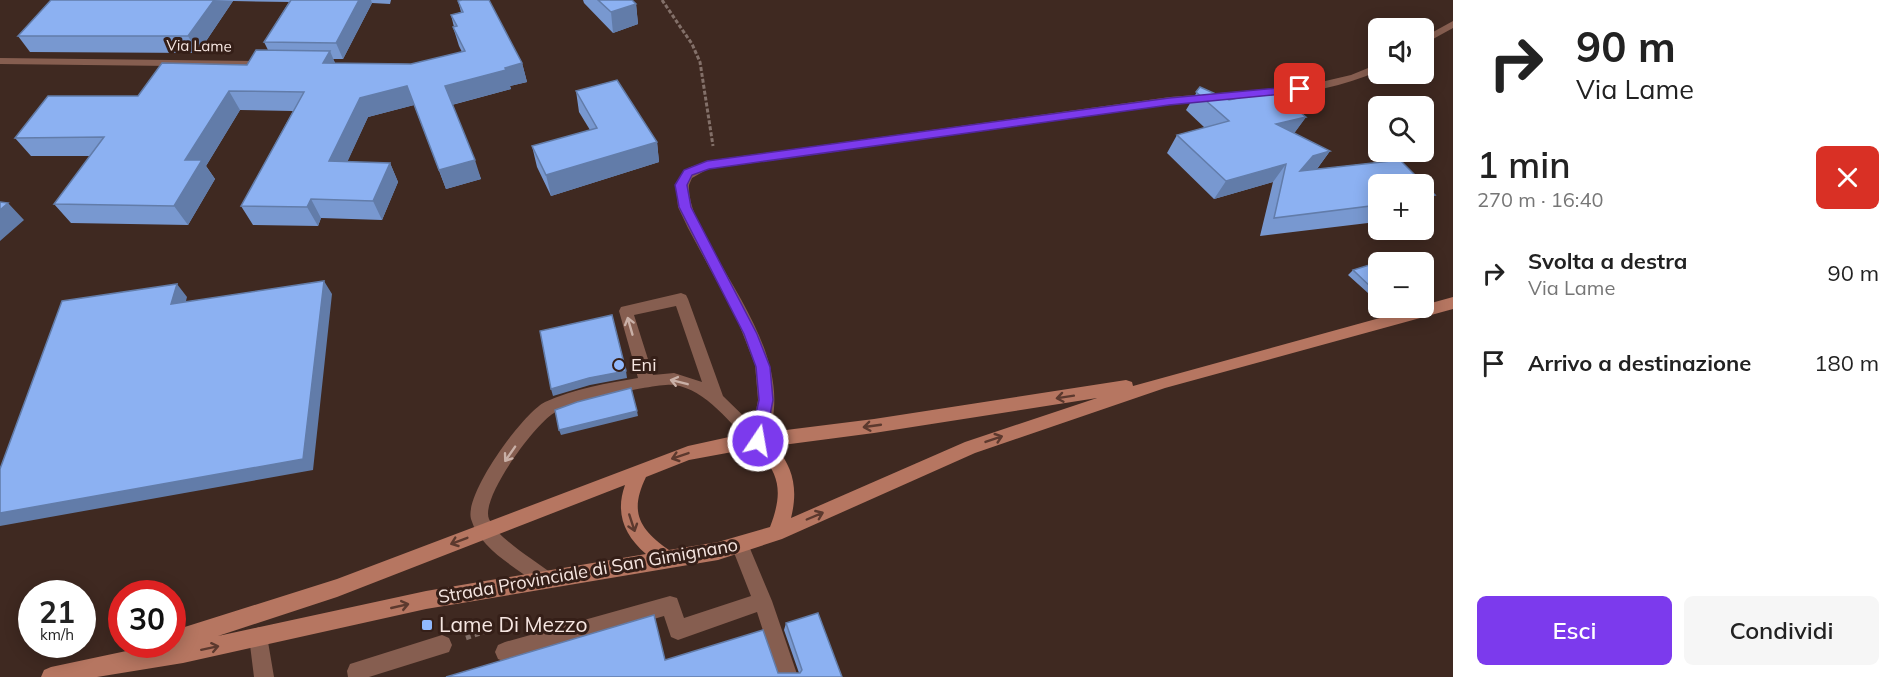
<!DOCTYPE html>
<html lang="it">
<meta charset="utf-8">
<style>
:root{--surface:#fff;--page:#f6f6f6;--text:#222;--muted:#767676;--accent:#7c3aed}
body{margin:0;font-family:Mulish,sans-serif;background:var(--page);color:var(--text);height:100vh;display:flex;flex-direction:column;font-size:22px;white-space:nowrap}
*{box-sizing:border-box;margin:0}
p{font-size:20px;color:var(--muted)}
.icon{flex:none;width:33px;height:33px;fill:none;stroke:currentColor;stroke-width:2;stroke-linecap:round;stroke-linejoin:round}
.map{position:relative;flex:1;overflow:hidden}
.side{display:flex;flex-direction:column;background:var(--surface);width:450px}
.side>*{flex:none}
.hud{background:#fff;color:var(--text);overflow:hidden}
.buttons{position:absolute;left:1368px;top:18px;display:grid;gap:12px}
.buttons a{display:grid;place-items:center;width:66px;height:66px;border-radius:9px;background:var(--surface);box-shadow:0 3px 15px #0003;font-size:30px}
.speed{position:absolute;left:18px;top:580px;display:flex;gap:12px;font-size:30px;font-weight:700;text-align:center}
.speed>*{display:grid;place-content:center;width:78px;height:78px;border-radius:50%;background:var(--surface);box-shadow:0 3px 15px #0003;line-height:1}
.speed small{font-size:15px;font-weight:400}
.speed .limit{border:9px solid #d22;background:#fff;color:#111}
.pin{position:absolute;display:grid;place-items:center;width:51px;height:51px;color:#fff;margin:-26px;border-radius:12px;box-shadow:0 3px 9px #0006}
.me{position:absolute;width:66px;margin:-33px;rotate:12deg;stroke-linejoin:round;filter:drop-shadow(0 0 4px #0008)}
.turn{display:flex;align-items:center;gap:21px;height:126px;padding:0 24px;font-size:27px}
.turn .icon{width:78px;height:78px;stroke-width:2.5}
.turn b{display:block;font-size:42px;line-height:51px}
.round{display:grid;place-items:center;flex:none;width:63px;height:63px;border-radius:9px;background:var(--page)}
.headline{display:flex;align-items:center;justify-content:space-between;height:102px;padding:0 24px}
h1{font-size:36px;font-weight:600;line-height:45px}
.cta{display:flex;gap:12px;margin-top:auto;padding:12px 24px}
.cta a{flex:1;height:69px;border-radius:9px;background:var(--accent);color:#fff;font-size:24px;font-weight:600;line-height:69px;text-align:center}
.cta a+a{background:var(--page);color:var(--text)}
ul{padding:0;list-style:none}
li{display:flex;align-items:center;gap:18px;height:90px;padding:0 24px}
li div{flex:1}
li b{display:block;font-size:22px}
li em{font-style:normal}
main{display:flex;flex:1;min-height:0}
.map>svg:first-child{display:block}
</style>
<main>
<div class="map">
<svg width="1453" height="677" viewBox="0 0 1453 677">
<rect width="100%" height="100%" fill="#3f2921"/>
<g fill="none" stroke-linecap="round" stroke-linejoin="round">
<path stroke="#837069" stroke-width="3" stroke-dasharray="4 2" stroke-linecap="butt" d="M 662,0 L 692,44 L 700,62 L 713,146"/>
<path stroke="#837069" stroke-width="4.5" stroke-dasharray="5 4" stroke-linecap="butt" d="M 466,638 L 493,629"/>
<path fill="#865e50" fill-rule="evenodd" d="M 0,58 L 267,61 L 273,64 L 267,67 L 0,64 Z
M 681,293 L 686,295 L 688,299 L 723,396 L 764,436 L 766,441 L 764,446 L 758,448 L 752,446 C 732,425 706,389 674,385 C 654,383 571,403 554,413 C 535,424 480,498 489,519 C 498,539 534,560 551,573 L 554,579 L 551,585 L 545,588 L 539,585 C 515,567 480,549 471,519 C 464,494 523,413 545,402 C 573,389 608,383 638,378 L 619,311 L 621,307 ZM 676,306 L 702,382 L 674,373 L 653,375 L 634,315 Z
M 740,536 L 746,539 L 772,601 L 798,677 L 778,677 L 757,612 L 678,640 L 671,637 L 664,616 L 505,662 L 498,659 L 495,652 L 498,645 L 505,642 L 670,596 L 677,598 L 684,618 L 751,596 L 731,545 L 734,539 Z
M 442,635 L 449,638 L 452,645 L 449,652 L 369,677 L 348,677 L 347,671 L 350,664 Z"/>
<path fill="#865e50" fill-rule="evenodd" d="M 1453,21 L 1453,28 L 1424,44 L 1424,37 Z
M 1378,64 L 1378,71 C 1312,101 1240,96 1168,105 C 1015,124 862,149 708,169 L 692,178 L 689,185 C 688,205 699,224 708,241 C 740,302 798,374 764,446 L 758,448 L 752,446 L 750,441 L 758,400 L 755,365 L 737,319 L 688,228 L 678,207 L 676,185 L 688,168 L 707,161 L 1170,97 L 1304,86 L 1351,75 Z
M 259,627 L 266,630 L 274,677 L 254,677 L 249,637 L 252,630 Z"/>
<path fill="#b67661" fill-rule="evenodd" d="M 1453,297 L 1453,309 L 1165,388 L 975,453 L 782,539 L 718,560 L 426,609 L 183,663 L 97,677 L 41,677 L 44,670 L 51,667 L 131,650 L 172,645 L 172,631 L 337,579 L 688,446 L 729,437 L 874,419 L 1126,380 L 1132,382 L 1133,386 L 1416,308 L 1424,308 L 1424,305 ZM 1097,398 L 965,442 L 791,518 C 798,490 794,468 775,446 L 874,433 ZM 754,448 C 781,473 783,493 770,527 L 718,542 L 669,550 C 639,529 629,512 646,477 L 689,460 ZM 625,485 C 615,513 624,535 646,554 L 426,591 L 218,636 L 337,597 Z"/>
</g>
<path fill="#7898d0" d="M 51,0 L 391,0 L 390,4 L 372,3 L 343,59 L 333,59 L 335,63 L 411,64 L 462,52 L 459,46 L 453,27 L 454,27 L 451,15 L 461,12 L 458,1 L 522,63 L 527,82 L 510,86 L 511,89 L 452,105 L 481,179 L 446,189 L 414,105 L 368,117 L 347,162 L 390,163 L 398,182 L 382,220 L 321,218 L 318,226 L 253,225 L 241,206 L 293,111 L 240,110 L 206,166 L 215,179 L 188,225 L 71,223 L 54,204 L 90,156 L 31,156 L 15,138 L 138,96 L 247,65 L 268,50 L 264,42 L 289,2 L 233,1 L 198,53 L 30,52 L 18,36 Z
M 583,0 L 632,0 L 636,4 L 638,24 L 613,33 L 584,3 Z
M 1200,87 L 1229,100 L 1273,90 L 1306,117 L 1294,133 L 1330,151 L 1317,169 L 1400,160 L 1435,195 L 1424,207 L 1424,184 L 1378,184 L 1378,225 L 1371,226 L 1368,223 L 1260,236 L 1273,182 L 1214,199 L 1167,153 L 1177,135 L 1205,128 L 1186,110 Z
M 576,91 L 657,142 L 659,162 L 551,196 L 537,167 L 532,146 L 590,130 L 579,112 Z
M 1353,270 L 1378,290 L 1368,293 L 1348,275 Z
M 786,623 L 842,677 L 446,677 L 665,660 L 778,673 L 799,673 L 784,630 Z"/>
<path fill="#627ca9" d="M 214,0 L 233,1 L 198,53 L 188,36 Z
M 359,0 L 371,0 L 372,3 L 343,59 L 336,43 Z
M 636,4 L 638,24 L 613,33 L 611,12 Z
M 330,51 L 338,70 L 323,63 Z
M 522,63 L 527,82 L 510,86 L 511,89 L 451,105 L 445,86 Z
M 407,86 L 414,105 L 368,117 L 339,180 L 329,161 L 360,98 Z
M 229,91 L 240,110 L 206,166 L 215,179 L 188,225 L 174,206 L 185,160 Z
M 1306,117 L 1293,135 L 1276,124 Z
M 657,142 L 659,162 L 551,196 L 546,175 Z
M 1330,151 L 1316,170 L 1300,171 L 1313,156 Z
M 475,160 L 481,179 L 446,189 L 439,170 Z
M 390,163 L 398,182 L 382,220 L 373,201 Z
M 1286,164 L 1273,182 L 1214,199 L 1226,181 Z
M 311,199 L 321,218 L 318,226 L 307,207 Z
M 8,203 L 24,220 L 0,241 L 0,210 Z
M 324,281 L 332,294 L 313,470 L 0,526 L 0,513 Z
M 177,284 L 187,297 L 182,317 L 171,304 Z
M 1378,287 L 1378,290 L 1368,293 L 1373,289 Z
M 626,371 L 627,378 L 590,385 L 553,396 L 551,389 L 589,378 Z
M 637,411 L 638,416 L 561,435 L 559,430 Z"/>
<path fill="#8cb1f2" stroke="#627ca9" stroke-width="1.5" d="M 51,0 L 214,0 L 188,36 L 18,36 Z
M 291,0 L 359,0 L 336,43 L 264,42 Z
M 462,0 L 489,0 L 522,63 L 505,68 L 506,70 L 445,86 L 475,160 L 439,170 L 407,86 L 360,98 L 329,161 L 390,163 L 373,201 L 311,199 L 307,207 L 241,206 L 304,92 L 229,91 L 185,160 L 202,160 L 174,206 L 54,204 L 104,137 L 15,138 L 48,96 L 138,96 L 162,63 L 247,65 L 256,50 L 330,51 L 323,63 L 411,64 L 465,51 L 453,27 L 457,26 L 451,15 L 463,12 L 458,1 Z
M 598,0 L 632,0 L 636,4 L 611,12 Z
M 617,80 L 657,142 L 546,175 L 532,146 L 597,128 L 576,91 Z
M 1200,87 L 1229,100 L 1273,90 L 1306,117 L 1276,124 L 1330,151 L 1313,156 L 1300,171 L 1400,160 L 1435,195 L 1424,197 L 1424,184 L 1378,184 L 1378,205 L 1274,218 L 1286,164 L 1226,181 L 1177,135 L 1229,121 L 1196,92 Z
M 0,202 L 8,203 L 0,210 Z
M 1378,262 L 1378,287 L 1373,289 L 1353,270 L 1379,262 L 1380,262 Z
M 324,281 L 303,459 L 0,513 L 0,469 L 62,301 L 177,284 L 171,304 Z
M 612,315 L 626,371 L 589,378 L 551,389 L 540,331 Z
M 631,388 L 637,411 L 559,430 L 555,410 L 577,402 Z
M 818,613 L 842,677 L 446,677 L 654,615 L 665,660 L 763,630 L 778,673 L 800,673 L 802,670 L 786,623 Z"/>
<defs><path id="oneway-shaft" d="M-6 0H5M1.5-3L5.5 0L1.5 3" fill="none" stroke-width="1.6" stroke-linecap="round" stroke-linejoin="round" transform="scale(1.5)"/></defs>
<g stroke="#c9b0a7">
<use href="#oneway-shaft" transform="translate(630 326) rotate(-106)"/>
<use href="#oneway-shaft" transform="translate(679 382) rotate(-166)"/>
<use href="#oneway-shaft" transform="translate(510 454) rotate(125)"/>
</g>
<g stroke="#5c392e">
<use href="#oneway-shaft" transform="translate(1065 397) rotate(171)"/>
<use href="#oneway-shaft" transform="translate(872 426) rotate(172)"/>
<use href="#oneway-shaft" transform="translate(994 439) rotate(-19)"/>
<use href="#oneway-shaft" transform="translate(680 456) rotate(161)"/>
<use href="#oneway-shaft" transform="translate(815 516) rotate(-23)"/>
<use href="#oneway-shaft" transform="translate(632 523) rotate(72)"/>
<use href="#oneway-shaft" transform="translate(459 541) rotate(159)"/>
<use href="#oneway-shaft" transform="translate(400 606) rotate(-13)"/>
<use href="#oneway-shaft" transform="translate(210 648) rotate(-12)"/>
</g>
<path fill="#7c3aed" stroke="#51269a" stroke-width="1.5" d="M 1300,86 L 1305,89 L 1304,92 L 1169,105 L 709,169 L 692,175 L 687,185 L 691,207 L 757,334 L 770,367 L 773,400 L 765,441 L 763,445 L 758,447 L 753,445 L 750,441 L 759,400 L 756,367 L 744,334 L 679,207 L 675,185 L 684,170 L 707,161 L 1169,98 Z"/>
<g fill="#90b8fd" stroke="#351f18" stroke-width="2">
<circle cx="619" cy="365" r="6"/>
<rect x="421" y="619" width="12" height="12" rx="3"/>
</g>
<g text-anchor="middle" stroke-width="6" stroke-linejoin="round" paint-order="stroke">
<g font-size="15" fill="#f6e6e1" stroke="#351f18">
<text transform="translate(199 46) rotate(1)" y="5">Via Lame</text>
</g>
<g font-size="18" fill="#f6e6e1" stroke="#351f18" text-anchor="start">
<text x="631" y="371">Eni</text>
</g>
<g font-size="18" fill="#f6e6e1" stroke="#351f18">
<text transform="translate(588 571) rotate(-10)" y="6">Strada Provinciale di San Gimignano</text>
</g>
<g font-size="21" fill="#f6e6e1" stroke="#351f18" text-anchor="start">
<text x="439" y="632">Lame Di Mezzo</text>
</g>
</g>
</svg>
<div class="buttons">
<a><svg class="icon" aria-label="sound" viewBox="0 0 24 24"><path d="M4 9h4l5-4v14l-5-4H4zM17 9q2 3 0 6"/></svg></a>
<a><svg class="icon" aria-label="search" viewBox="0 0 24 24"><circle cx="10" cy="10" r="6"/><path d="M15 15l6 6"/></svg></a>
<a>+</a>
<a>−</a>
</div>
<div class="speed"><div>21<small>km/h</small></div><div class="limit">30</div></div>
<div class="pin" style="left:1300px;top:89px;background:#d93025"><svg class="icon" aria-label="arrive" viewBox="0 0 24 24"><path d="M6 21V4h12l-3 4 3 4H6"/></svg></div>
<svg class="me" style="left:758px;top:441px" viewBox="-20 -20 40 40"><circle r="17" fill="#7c3aed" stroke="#fff" stroke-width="3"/><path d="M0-11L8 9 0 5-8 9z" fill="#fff"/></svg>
</div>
<section class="side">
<div class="hud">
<div class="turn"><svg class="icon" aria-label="right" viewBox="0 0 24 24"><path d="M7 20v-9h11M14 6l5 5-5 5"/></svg><div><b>90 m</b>Via Lame</div></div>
</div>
<div class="headline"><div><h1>1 min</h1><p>270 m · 16:40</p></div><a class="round" style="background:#d93025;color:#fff"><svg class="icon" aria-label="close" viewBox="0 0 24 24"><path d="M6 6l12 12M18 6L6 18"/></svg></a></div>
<ul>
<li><svg class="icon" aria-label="right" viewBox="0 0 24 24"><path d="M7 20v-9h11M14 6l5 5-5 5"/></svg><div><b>Svolta a destra</b><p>Via Lame</p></div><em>90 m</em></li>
<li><svg class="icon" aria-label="arrive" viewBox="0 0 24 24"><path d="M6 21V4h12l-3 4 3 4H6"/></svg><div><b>Arrivo a destinazione</b></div><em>180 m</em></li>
</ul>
<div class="cta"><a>Esci</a><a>Condividi</a></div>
</section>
</main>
